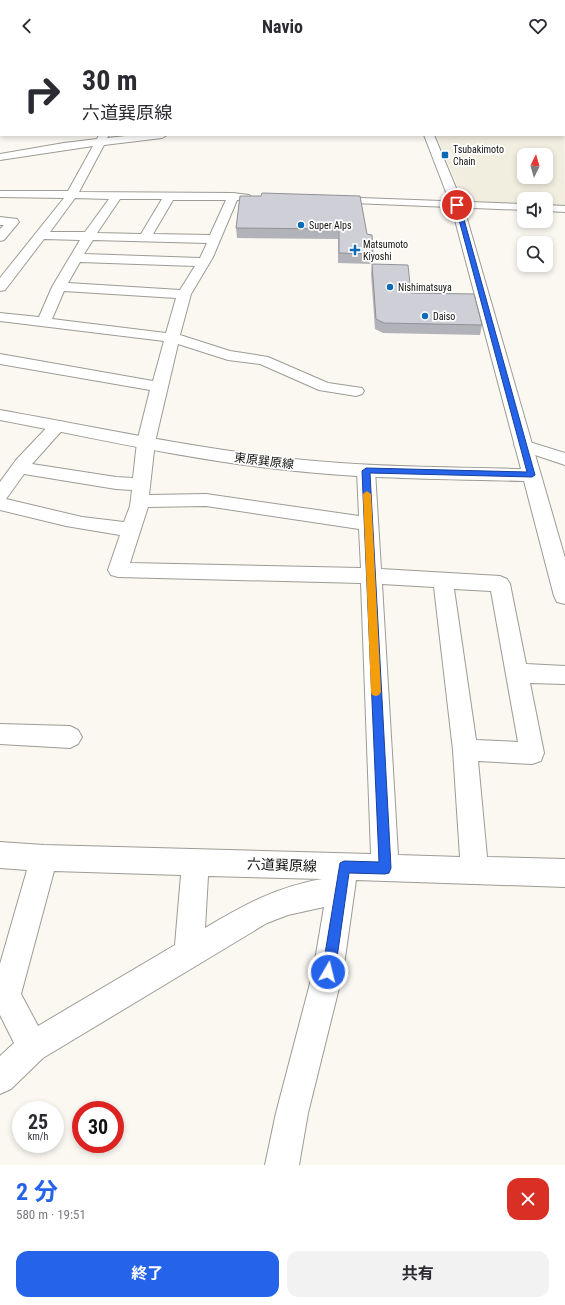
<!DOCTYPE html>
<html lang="ja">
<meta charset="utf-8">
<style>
:root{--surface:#fff;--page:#f2f2f3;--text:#2b2b33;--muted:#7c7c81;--accent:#2563eb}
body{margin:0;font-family:"Roboto Condensed","Noto Sans JP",sans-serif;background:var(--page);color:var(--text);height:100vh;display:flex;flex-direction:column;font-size:15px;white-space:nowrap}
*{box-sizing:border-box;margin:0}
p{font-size:13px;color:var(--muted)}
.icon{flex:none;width:22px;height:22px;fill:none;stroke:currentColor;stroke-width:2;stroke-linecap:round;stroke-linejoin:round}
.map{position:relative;height:1113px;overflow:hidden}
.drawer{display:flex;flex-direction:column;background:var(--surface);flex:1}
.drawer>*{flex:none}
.banner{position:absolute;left:0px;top:0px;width:565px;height:84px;box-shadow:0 2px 6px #0003;background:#fff;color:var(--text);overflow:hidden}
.needle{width:26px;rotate:5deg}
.fabs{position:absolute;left:517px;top:96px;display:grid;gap:8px}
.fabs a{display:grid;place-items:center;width:36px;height:36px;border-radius:8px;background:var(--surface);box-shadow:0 2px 6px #0003;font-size:20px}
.speed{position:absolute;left:12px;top:1049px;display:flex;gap:8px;font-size:20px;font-weight:700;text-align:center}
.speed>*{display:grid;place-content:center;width:52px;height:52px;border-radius:50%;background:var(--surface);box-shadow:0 2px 6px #0003;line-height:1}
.speed small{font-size:10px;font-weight:400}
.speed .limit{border:6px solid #d22;background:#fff;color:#111}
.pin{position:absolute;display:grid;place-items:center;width:34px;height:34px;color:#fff;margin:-17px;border:2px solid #fff;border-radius:50%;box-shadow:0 1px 4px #0007}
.me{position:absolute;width:44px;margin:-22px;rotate:8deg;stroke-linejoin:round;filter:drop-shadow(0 0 3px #0008)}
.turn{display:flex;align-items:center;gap:14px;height:84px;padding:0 16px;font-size:18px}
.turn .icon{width:52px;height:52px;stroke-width:2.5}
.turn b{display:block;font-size:28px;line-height:34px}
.round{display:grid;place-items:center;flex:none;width:42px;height:42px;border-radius:12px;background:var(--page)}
.overview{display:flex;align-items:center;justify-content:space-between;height:68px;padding:0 16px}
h1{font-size:24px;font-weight:700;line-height:30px;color:var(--accent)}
.button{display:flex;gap:8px;margin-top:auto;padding:8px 16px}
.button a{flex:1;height:46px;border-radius:12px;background:var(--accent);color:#fff;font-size:16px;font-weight:700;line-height:46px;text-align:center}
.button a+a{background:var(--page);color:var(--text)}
header{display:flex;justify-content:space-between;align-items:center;height:52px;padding:0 16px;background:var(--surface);font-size:18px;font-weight:700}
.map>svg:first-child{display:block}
</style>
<header><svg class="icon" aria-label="back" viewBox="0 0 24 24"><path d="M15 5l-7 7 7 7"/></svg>Navio<svg class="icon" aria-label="heart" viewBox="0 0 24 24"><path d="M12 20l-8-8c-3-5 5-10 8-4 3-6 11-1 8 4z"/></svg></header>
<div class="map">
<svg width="565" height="1113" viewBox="0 0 565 1113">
<rect width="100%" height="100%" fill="#faf8f1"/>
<path fill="#f1eddf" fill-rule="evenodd" d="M 564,62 L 565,155 L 546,154 L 546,147 L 524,147 L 524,153 L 468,151 L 464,149 L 436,83 L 564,83 ZM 524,103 L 546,103 L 546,125 L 524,125 Z"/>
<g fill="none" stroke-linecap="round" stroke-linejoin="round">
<g stroke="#9d9b95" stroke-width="2">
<path id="minor" d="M 287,0 L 295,0 L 295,1 L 287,1 Z
M 432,0 L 440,0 L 440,1 L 432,1 Z
M 0,8 L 1,8 L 1,12 L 0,12 Z
M 564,45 L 565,46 L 565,52 L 564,51 Z
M 99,83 L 109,83 L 107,86 L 135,83 L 167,83 L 162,86 L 104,93 L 79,140 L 233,141 L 249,143 L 251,145 L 249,147 L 237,148 L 213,205 L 191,242 L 180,283 L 230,299 L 268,305 L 328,331 L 362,336 L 364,339 L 362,342 L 356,344 L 319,338 L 260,312 L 228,308 L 178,292 L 155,390 L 149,443 L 206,442 L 359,464 L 357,419 L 360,415 L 366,413 L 372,415 L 375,419 L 381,517 L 500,524 L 507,527 L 510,532 L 526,612 L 565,614 L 565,632 L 530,631 L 544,701 L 541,709 L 532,712 L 478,709 L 487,805 L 565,807 L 565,835 L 356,828 L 343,920 L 308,1061 L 299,1113 L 265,1113 L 276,1061 L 313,920 L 324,855 L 288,863 L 267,871 L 43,1006 L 11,1037 L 0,1042 L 0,1004 L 14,991 L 0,963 L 0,912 L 27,818 L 0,816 L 0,790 L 44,793 L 371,802 L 361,531 L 118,525 L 111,523 L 108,518 L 120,483 L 66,474 L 0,458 L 0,430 L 16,408 L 52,370 L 58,369 L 64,370 L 66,374 L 32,412 L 116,425 L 133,426 L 137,390 L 150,338 L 0,312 L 0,302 L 153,329 L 164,289 L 0,269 L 0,261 L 39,265 L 52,235 L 80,188 L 44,187 L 5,238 L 0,239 L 0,226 L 64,146 L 0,145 L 0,139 L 68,139 L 93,94 L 0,108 L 0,102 L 64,91 L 97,87 ZM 75,146 L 109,147 L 85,180 L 50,180 ZM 120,147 L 162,147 L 141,182 L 97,181 ZM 173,148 L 226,148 L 210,183 L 153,182 ZM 93,188 L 207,191 L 200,206 L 84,202 ZM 80,210 L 195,214 L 180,238 L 68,231 ZM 64,239 L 176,246 L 166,281 L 52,267 ZM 24,422 L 116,437 L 132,438 L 130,454 L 124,470 L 82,465 L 6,447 ZM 206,454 L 359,477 L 361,516 L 130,511 L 148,455 ZM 382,532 L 434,535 L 453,698 L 460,805 L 398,803 ZM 454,537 L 491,539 L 518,690 L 476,688 ZM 54,819 L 181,823 L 175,893 L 38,974 L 21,942 ZM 208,824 L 322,827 C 276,835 244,853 205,876 Z
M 333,145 L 524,152 L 524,158 L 329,150 L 327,148 L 329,146 Z
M 546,153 L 565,154 L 565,160 L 546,159 Z
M 0,165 L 17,167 L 19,170 L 4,188 L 0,189 L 0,177 L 4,173 L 0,173 Z
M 523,388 L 565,401 L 565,413 L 517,397 L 514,393 L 517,389 Z
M 0,672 L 70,674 L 78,678 L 82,685 L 78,692 L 70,696 L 0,692 Z"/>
</g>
<g stroke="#9d9b95" stroke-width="2">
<path id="tertiary" d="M 378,0 L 386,0 L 386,1 L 378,1 Z
M 0,25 L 1,25 L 1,31 L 0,31 Z
M 424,83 L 434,83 L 463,153 L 565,506 L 565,552 L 557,550 L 554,544 L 524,429 C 444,427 365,427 286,418 C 190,408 95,386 0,368 L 0,358 C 94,375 189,395 284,406 C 363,415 442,415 521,417 L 451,153 Z"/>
</g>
<use href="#minor" fill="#fff" fill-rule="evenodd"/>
<use href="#tertiary" fill="#fff" fill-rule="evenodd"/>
</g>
<path fill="#b2b3b9" d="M 240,144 L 367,182 L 373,202 L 372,212 L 338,211 L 338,187 L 237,186 L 236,176 Z
M 372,212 L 411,241 L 482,273 L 480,283 L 383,281 L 375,277 L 371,222 Z"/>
<path fill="#cfd0d7" stroke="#919296" d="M 262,141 L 360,144 L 367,182 L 372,183 L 373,202 L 339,201 L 339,177 L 236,176 L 240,144 L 261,144 Z
M 372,212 L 408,213 L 411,241 L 474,242 L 482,273 L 384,271 L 376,267 Z"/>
<path fill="#2563eb" stroke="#184099" d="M 457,151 L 460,153 L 535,423 L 532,425 L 370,421 L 391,816 L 389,821 L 385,822 L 349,821 L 335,920 L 333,924 L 328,926 L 324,924 L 322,920 L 340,811 L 344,809 L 379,810 L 362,419 L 366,416 L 527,420 L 455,153 Z"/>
<path fill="#f59e0b" d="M 367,439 L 371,442 L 381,640 L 379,643 L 376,644 L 372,643 L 371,640 L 363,442 Z"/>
<g fill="#0d6ab7" stroke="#fff" stroke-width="1.5">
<rect x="441" y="99" width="8" height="8" rx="2"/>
<circle cx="301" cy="173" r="4"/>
<path d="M353 192h4v4h4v4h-4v4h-4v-4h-4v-4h4z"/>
<circle cx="390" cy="235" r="4"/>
<circle cx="425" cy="264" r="4"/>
</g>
<g text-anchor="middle" stroke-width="3.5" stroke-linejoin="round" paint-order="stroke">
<g font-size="10" fill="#10100d" stroke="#fff" text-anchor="start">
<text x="453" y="101">Tsubakimoto<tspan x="453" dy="12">Chain</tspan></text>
<text x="309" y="177">Super Alps</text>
<text x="363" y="196">Matsumoto<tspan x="363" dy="12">Kiyoshi</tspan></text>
<text x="398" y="239">Nishimatsuya</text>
<text x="433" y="268">Daiso</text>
</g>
<g font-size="12" fill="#10100d" stroke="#fff">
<text transform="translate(264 409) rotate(7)" y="4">東原巽原線</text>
</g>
<g font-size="14" fill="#10100d" stroke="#fff">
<text transform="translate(282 813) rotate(2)" y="5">六道巽原線</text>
</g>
</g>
</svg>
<div class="fabs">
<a><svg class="needle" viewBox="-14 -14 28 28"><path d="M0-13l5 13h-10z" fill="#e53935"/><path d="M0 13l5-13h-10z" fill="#7c7c81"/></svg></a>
<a><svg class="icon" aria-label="sound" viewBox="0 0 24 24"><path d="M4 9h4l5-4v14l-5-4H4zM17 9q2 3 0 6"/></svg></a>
<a><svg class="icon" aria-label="search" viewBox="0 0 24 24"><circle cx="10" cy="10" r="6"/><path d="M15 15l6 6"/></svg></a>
</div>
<div class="speed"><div>25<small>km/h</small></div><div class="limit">30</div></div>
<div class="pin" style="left:457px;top:153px;background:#d93025"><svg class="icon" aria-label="arrive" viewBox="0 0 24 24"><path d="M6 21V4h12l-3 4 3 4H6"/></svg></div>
<svg class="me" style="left:328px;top:920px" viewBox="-20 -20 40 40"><circle r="17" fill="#2563eb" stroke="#fff" stroke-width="3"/><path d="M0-11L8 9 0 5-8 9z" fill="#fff"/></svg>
<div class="banner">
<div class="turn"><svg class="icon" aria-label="right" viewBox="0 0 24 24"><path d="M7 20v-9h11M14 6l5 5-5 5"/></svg><div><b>30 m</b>六道巽原線</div></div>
</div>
</div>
<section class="drawer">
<div class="overview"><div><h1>2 分</h1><p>580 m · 19:51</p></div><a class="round" style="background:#d93025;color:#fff"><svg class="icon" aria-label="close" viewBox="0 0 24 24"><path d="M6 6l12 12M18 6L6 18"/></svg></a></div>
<div class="button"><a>終了</a><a>共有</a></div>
</section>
